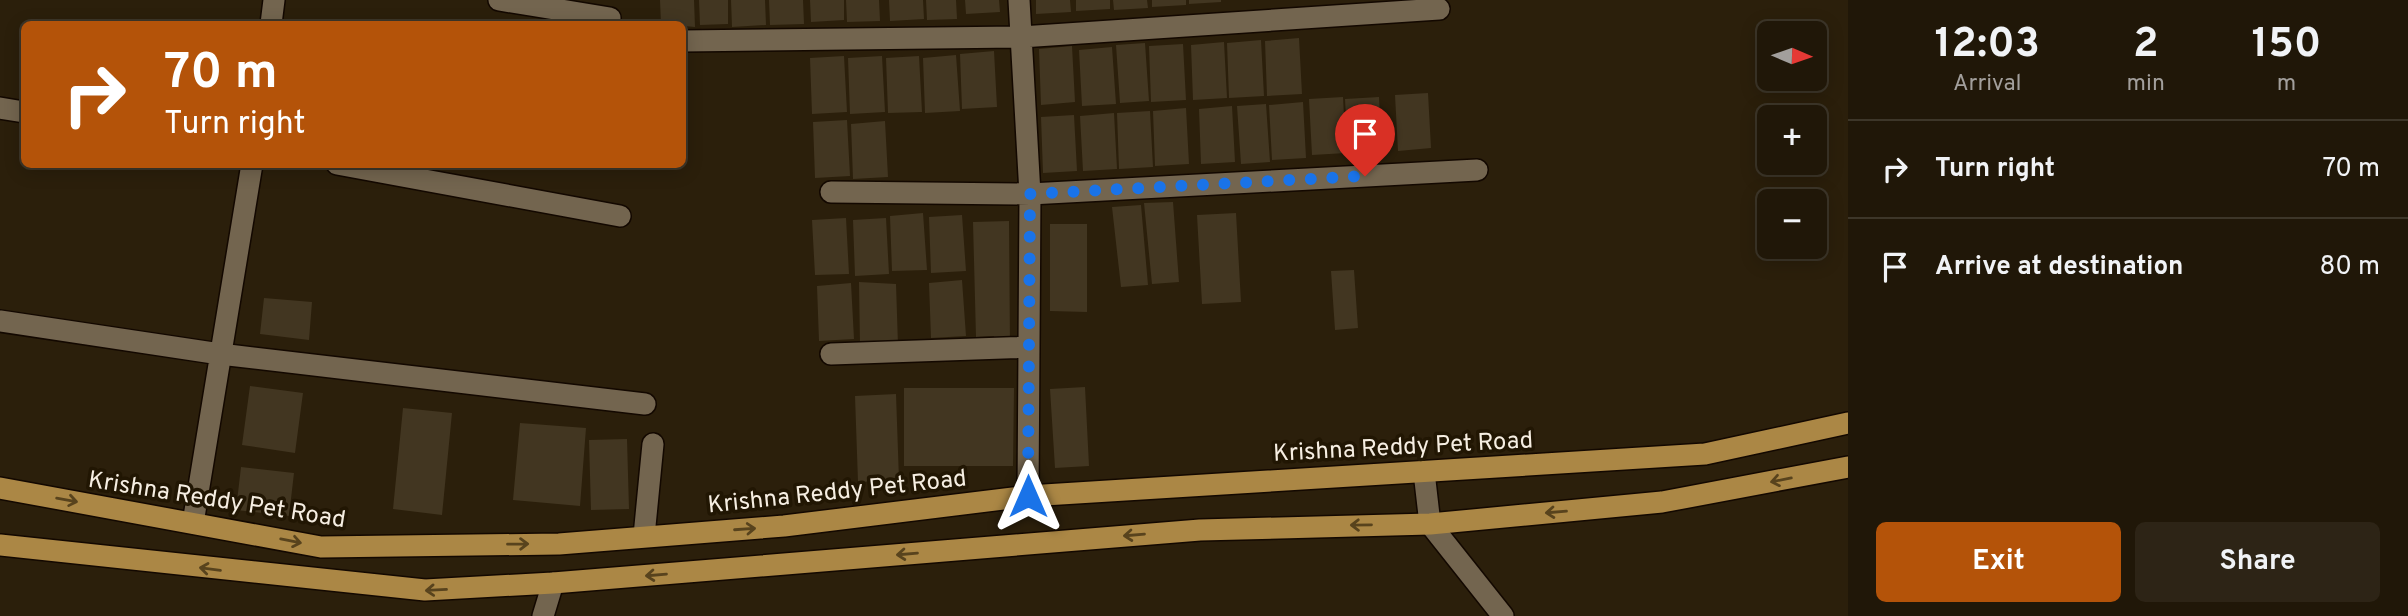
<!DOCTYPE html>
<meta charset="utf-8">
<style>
:root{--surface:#201708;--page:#2d2416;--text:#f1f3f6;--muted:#a29f9c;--line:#3d3629;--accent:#b45309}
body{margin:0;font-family:Overpass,sans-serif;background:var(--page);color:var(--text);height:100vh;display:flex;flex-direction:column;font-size:26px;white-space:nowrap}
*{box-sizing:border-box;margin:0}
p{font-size:23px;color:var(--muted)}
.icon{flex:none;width:38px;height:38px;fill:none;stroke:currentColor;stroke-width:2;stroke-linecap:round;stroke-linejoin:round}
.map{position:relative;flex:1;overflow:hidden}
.details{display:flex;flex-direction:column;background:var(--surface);width:560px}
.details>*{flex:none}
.top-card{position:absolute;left:21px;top:21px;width:665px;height:147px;border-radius:10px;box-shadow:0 4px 18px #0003,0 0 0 2px var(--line);background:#b45309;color:#fff;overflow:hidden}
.needle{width:46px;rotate:92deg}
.buttons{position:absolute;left:1757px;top:21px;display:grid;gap:14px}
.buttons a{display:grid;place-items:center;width:70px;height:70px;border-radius:10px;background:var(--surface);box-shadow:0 4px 18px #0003,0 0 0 2px var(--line);font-size:35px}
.pin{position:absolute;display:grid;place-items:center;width:60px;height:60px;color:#fff;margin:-72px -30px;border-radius:50% 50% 50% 0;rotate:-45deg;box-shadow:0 0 7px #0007}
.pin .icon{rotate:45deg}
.me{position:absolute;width:77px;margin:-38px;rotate:0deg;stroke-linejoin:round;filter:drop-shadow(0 0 5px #0008)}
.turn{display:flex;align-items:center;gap:24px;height:147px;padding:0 28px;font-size:32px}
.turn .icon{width:91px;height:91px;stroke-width:2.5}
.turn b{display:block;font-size:49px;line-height:60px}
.eta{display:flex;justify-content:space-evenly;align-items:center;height:119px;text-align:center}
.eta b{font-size:42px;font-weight:700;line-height:49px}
.action{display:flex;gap:14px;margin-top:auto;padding:14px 28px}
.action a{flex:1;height:80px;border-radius:10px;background:var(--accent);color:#fff;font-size:28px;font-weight:700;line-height:80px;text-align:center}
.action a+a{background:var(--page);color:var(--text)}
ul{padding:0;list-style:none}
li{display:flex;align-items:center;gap:21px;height:98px;padding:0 28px;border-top:2px solid var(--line)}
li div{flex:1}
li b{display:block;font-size:26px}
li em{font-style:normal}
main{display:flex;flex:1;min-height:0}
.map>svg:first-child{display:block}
</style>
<main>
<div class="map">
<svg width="1848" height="616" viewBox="0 0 1848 616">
<rect width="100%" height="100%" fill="#2b1f0b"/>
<path fill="#423621" d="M 660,0 L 694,0 L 695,27 L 661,24 Z
M 699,0 L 728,0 L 728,24 L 700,25 Z
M 731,0 L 765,0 L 766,25 L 732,27 Z
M 769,0 L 803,0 L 804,24 L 770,25 Z
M 810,0 L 844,0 L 844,20 L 811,22 Z
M 846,0 L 879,0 L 880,21 L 847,22 Z
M 889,0 L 923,0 L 924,19 L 890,21 Z
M 926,0 L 956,0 L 957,19 L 927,20 Z
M 965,0 L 999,0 L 1000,12 L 966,14 Z
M 1036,0 L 1070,0 L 1071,12 L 1036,14 Z
M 1076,0 L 1110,0 L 1110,9 L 1076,11 Z
M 1113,0 L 1147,0 L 1148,8 L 1114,10 Z
M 1152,0 L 1186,0 L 1186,5 L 1152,7 Z
M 1189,0 L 1221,0 L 1221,2 L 1189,4 Z
M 1299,38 L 1302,94 L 1267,96 L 1265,41 Z
M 1261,40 L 1264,96 L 1229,98 L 1227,43 Z
M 1224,42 L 1227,98 L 1193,100 L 1191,45 Z
M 1145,43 L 1149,101 L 1120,103 L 1116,45 Z
M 1183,44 L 1186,100 L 1151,102 L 1149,46 Z
M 1072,46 L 1075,102 L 1041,105 L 1039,49 Z
M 1112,47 L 1116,104 L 1082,106 L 1079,50 Z
M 994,51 L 997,107 L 962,109 L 960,54 Z
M 956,55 L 960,111 L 925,113 L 923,58 Z
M 844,56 L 847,112 L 812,114 L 810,58 Z
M 882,56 L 885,112 L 850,114 L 848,58 Z
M 919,56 L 922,112 L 888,113 L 886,58 Z
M 1428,93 L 1431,148 L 1398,151 L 1395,95 Z
M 1343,97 L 1346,153 L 1312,155 L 1309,99 Z
M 1379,97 L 1382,153 L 1348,155 L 1345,99 Z
M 1303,102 L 1306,158 L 1272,160 L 1269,105 Z
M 1266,104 L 1270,162 L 1241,164 L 1237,106 Z
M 1232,106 L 1235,162 L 1201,164 L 1199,109 Z
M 1186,108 L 1189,164 L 1155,166 L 1153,111 Z
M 1150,111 L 1153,167 L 1119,169 L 1117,113 Z
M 1114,113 L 1117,169 L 1083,171 L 1080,116 Z
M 1074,115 L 1077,171 L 1043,173 L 1041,117 Z
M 847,120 L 850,176 L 815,178 L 813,122 Z
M 885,121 L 888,177 L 853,179 L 851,124 Z
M 458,164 L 486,164 L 486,170 Z
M 1173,202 L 1179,282 L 1152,284 L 1144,203 Z
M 1141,205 L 1148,285 L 1121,287 L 1112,207 Z
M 923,213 L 927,270 L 892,271 L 890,216 Z
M 1236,213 L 1241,302 L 1202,304 L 1197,215 Z
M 962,215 L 966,271 L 931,273 L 929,217 Z
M 846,218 L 849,274 L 815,275 L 812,220 Z
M 886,218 L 889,274 L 855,276 L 853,220 Z
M 1009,221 L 1010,347 L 995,346 L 994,336 L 976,337 L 973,222 Z
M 1050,224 L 1087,224 L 1087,312 L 1050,311 Z
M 1354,270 L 1358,328 L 1335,330 L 1331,271 Z
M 962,280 L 966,336 L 931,338 L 929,283 Z
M 859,282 L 896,284 L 898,345 L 860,345 Z
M 851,283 L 854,339 L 819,341 L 817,286 Z
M 264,298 L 312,302 L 309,340 L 260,334 Z
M 250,386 L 303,393 L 295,453 L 242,445 Z
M 1085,387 L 1089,466 L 1055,468 L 1050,389 Z
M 904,388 L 1014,388 L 1013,466 L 904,466 Z
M 896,394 L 899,480 L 858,482 L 855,396 Z
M 403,408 L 452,413 L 442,515 L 393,509 Z
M 520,423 L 586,428 L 580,506 L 513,500 Z
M 627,439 L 629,509 L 591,510 L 589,440 Z
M 241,467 L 294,473 L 289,516 L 236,510 Z"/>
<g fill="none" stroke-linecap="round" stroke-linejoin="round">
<g stroke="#130800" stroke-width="24">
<path id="minor" d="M 499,0 L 610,18
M 1019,0 L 1030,194 L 1028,496
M 271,24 L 274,0
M 682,41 L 1021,37 L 1439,9
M 0,108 L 24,112
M 337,164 L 620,216
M 831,192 L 1030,194 L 1477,170
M 0,321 L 220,354 L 645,404
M 831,354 L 1029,347
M 1424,472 L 1430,524 L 1503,616
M 193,523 L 252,164
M 644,536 L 653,444
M 543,616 L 553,583"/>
</g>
<g stroke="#130800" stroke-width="24">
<path id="major" d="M 0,488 L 321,547 L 559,544 L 784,526 L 1028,496 L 1705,454 L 1848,423
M 0,545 L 425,590 L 553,583 L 1200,530 L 1430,524 L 1662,502 L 1848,467"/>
</g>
<use href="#minor" stroke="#73654f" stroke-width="21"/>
<use href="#major" stroke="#ab8745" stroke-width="21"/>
</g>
<defs><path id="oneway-shaft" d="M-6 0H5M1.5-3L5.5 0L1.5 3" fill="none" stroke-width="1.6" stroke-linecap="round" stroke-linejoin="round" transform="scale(1.75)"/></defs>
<g stroke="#58431d">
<use href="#oneway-shaft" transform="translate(1781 480) rotate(169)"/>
<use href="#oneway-shaft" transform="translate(67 500) rotate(10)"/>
<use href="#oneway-shaft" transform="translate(1556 512) rotate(175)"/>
<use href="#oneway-shaft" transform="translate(1361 525) rotate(179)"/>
<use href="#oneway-shaft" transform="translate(745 529) rotate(-4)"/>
<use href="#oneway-shaft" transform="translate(1134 535) rotate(175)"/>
<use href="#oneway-shaft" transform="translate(291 541) rotate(11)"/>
<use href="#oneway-shaft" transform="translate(518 544) rotate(-1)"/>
<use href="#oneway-shaft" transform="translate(907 554) rotate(175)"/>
<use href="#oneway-shaft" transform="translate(210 569) rotate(-173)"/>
<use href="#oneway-shaft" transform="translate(656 575) rotate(175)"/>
<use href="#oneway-shaft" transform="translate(436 590) rotate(177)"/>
</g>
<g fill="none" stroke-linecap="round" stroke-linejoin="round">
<path stroke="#1a73e8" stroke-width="12" stroke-dasharray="0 21.6" d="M 1028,496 L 1030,194 L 1365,176"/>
</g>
<g text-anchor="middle" stroke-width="7" stroke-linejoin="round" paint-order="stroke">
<g font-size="24" fill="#f6eee2" stroke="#211603">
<text transform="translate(1403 446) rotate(-3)" y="8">Krishna Reddy Pet Road</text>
<text transform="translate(837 491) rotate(-6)" y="8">Krishna Reddy Pet Road</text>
<text transform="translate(217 499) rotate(9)" y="8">Krishna Reddy Pet Road</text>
</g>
</g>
</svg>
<div class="buttons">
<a><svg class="needle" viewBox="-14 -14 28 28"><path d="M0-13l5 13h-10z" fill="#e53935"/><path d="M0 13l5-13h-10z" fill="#a29f9c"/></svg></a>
<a>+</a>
<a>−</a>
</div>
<div class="pin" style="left:1365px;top:176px;background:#d93025"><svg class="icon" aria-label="arrive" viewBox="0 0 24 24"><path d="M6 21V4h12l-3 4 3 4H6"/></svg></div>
<svg class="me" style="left:1028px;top:496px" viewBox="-20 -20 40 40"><path d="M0-17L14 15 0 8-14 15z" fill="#1a73e8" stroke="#fff" stroke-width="4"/></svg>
<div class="top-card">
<div class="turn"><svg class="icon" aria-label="right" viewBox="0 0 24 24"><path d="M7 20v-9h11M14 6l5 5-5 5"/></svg><div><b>70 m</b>Turn right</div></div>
</div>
</div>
<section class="details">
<div class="eta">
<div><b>12:03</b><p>Arrival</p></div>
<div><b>2</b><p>min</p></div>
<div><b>150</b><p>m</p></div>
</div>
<ul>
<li><svg class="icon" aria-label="right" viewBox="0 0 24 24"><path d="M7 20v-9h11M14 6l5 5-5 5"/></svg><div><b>Turn right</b></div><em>70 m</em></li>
<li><svg class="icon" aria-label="arrive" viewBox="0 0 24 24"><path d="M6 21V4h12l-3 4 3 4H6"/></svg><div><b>Arrive at destination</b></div><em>80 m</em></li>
</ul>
<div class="action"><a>Exit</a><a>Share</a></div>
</section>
</main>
